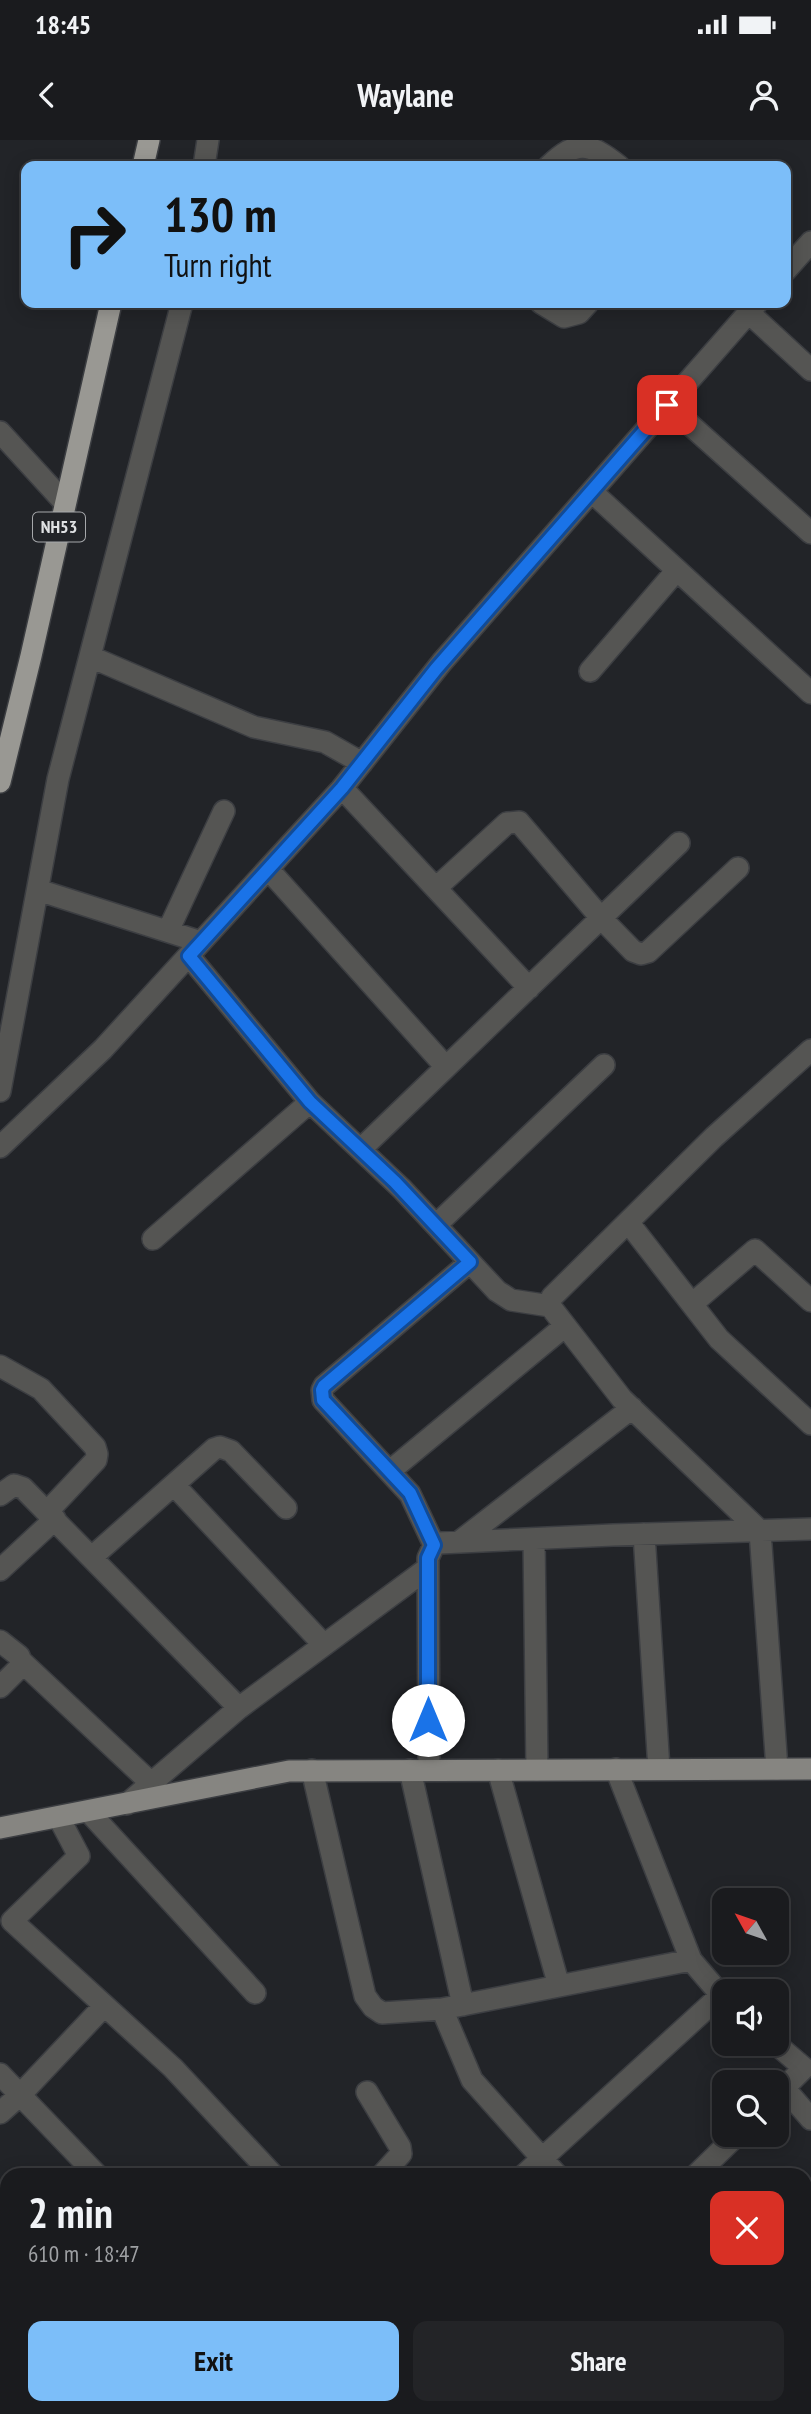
<!DOCTYPE html>
<meta charset="utf-8">
<style>
:root{--surface:#1a1b1e;--page:#232427;--text:#f1f3f6;--muted:#9fa1a4;--line:#38393c;--accent:#7cbef9}
body{margin:0;font-family:"PT Sans Narrow",sans-serif;background:var(--page);color:var(--text);height:100vh;display:flex;flex-direction:column;font-size:26px;white-space:nowrap}
*{box-sizing:border-box;margin:0}
p{font-size:23px;color:var(--muted)}
.icon{flex:none;width:38px;height:38px;fill:none;stroke:currentColor;stroke-width:2;stroke-linecap:round;stroke-linejoin:round}
.map{position:relative;flex:1;overflow:hidden}
.sheet{position:absolute;left:0px;top:2028px;width:812px;height:247px;display:flex;flex-direction:column;background:var(--surface);border-radius:21px 21px 0 0;box-shadow:0 4px 18px #0003,0 0 0 2px var(--line)}
.sheet>*{flex:none}
.banner{position:absolute;left:21px;top:21px;width:770px;height:147px;border-radius:14px;box-shadow:0 4px 18px #0003,0 0 0 2px var(--line);background:#7cbef9;color:#111;overflow:hidden}
.needle{width:46px;rotate:310deg}
.tools{position:absolute;left:712px;top:1748px;display:grid;gap:14px}
.tools a{display:grid;place-items:center;width:77px;height:77px;border-radius:14px;background:var(--surface);box-shadow:0 4px 18px #0003,0 0 0 2px var(--line);font-size:35px}
.pin{position:absolute;display:grid;place-items:center;width:60px;height:60px;color:#fff;margin:-30px;border-radius:14px;box-shadow:0 4px 10px #0006}
.me{position:absolute;width:77px;margin:-38px;rotate:0deg;stroke-linejoin:round;filter:drop-shadow(0 0 5px #0008)}
.turn{display:flex;align-items:center;gap:24px;height:147px;padding:0 28px;font-size:32px}
.turn .icon{width:91px;height:91px;stroke-width:2.5}
.turn b{display:block;font-size:49px;line-height:60px}
.round{display:grid;place-items:center;flex:none;width:74px;height:74px;border-radius:14px;background:var(--page)}
.summary{display:flex;align-items:center;justify-content:space-between;height:119px;padding:0 28px}
h1{font-size:42px;font-weight:800;line-height:52px}
.primary-button{display:flex;gap:14px;margin-top:auto;padding:14px 28px}
.primary-button a{flex:1;height:80px;border-radius:14px;background:var(--accent);color:#111;font-size:28px;font-weight:800;line-height:80px;text-align:center}
.primary-button a+a{background:var(--page);color:var(--text)}
.status{display:flex;justify-content:space-between;align-items:center;height:49px;padding:0 35px;background:var(--surface);direction:ltr}
.status svg{height:19px;fill:currentColor}
header{display:flex;justify-content:space-between;align-items:center;height:91px;padding:0 28px;background:var(--surface);font-size:32px;font-weight:800}
.map>svg:first-child{display:block}
</style>
<div class="status"><b>18:45</b><svg viewBox="0 0 49 12"><path d="M0 12V9h3v3zM5 12V6h3v6zM10 12V3h3v9zM15 12V0h3v12zM26 1h20v11H26zM47 4h2v5h-2z"/></svg></div>
<header><svg class="icon" aria-label="back" viewBox="0 0 24 24"><path d="M15 5l-7 7 7 7"/></svg>Waylane<svg class="icon" aria-label="person" viewBox="0 0 24 24"><circle cx="12" cy="8" r="4"/><path d="M4 21q1-7 8-7t8 7"/></svg></header>
<div class="map">
<svg width="811" height="2274" viewBox="0 0 811 2274">
<rect width="100%" height="100%" fill="#222428"/>
<g fill="none" stroke-linecap="round" stroke-linejoin="round">
<g stroke="#3c3e42" stroke-width="24">
<path id="minor" d="M 204,26 L 208,0
M 549,26 C 576,0 589,2 619,26
M 786,130 L 811,102
M 541,163 L 564,177 L 579,173 L 588,163
M 748,172 L 811,230
M 668,265 L 811,393
M 0,292 L 65,363
M 592,352 L 811,553
M 91,517 L 254,587 L 325,602 L 362,623
M 590,531 L 677,430
M 342,648 L 529,848
M 268,729 L 446,927
M 436,748 L 507,683 L 519,682 L 601,778 L 633,811 L 641,814 L 648,812 L 738,728
M 38,750 L 201,802
M 168,791 L 224,671
M 189,816 L 310,962 L 402,1049 L 497,1151 L 511,1160 L 550,1166
M 0,951 L 58,639 L 182,163
M 0,1007 L 103,909 L 342,648 L 442,522 L 757,163
M 361,1009 L 679,703
M 628,1082 L 719,1199 L 811,1284
M 436,1085 L 604,925
M 153,1099 L 310,962
M 692,1164 L 755,1110 L 811,1161
M 0,1226 L 41,1249 L 95,1307 L 97,1314 L 96,1320 L 48,1371
M 390,1331 L 565,1186
M 174,1345 L 324,1505
M 0,1355 L 14,1345 L 23,1348 L 239,1568
M 644,1394 L 659,1629
M 534,1399 L 537,1630
M 459,1402 L 632,1268
M 434,1405 L 410,1354 L 323,1260 L 322,1250 L 324,1246 L 470,1122
M 92,1417 L 214,1309 L 220,1307 L 231,1311 L 286,1368
M 0,1430 L 55,1379
M 0,1501 L 19,1516 L 21,1521 L 19,1528 L 0,1547
M 21,1521 L 151,1643
M 616,1629 L 691,1820 L 721,1855
M 777,1629 L 760,1391 L 622,1259 L 550,1166 L 552,1157 L 714,997 L 811,910
M 312,1630 L 365,1856 L 373,1867 L 382,1873 L 442,1869 L 691,1820
M 410,1630 L 463,1865
M 429,1630 L 428,1418 L 434,1405 L 439,1403 L 613,1395 L 811,1389
M 498,1630 L 559,1846
M 127,1664 L 239,1568 L 428,1428
M 89,1672 L 255,1853
M 59,1678 L 79,1716 L 12,1781 L 173,1928 L 273,2035
M 442,1869 L 472,1940 L 557,2035
M 776,1904 L 804,1928 L 777,1955
M 0,1934 L 97,2035
M 784,1948 L 811,1979
M 367,1952 L 400,2007 L 401,2014 L 382,2035
M 0,1973 L 20,1955 L 104,1866
M 524,2035 L 721,1855 L 724,1858
M 696,2035 L 737,1995
M 0,2067 L 7,2074
M 805,2088 L 811,2083
M 0,2123 L 7,2118
M 805,2242 L 811,2236
M 196,2268 L 202,2274
M 0,2273 L 7,2268
M 279,2274 L 284,2268
M 448,2274 L 455,2268
M 611,2274 L 615,2268
M 771,2274 L 778,2268"/>
</g>
<g stroke="#3c3e42" stroke-width="24">
<path id="major" d="M 0,1688 L 289,1631 L 811,1629"/>
</g>
<g stroke="#3c3e42" stroke-width="24">
<path id="highway" d="M 143,26 L 149,0
M 0,642 L 31,516 L 111,163"/>
</g>
<use href="#minor" stroke="#555553" stroke-width="21"/>
<use href="#major" stroke="#868581" stroke-width="21"/>
<use href="#highway" stroke="#999893" stroke-width="21"/>
</g>
<g fill="none" stroke-linecap="round" stroke-linejoin="round">
<g stroke="#114b97" stroke-width="18">
<path id="route" d="M 428,1580 L 428,1418 L 434,1405 L 410,1353 L 323,1260 L 322,1250 L 324,1246 L 470,1122 L 395,1042 L 310,962 L 189,816 L 342,648 L 436,529 L 667,265"/>
</g>
<use href="#route" stroke="#1a73e8" stroke-width="12"/>
</g>
<g text-anchor="middle" stroke-width="5" stroke-linejoin="round" paint-order="stroke">
<rect fill="#222428" stroke="#a6a8ab" stroke-width="2" x="33" y="372.5" width="52" height="29" rx="5"/>
<g font-size="18" font-weight="bold" fill="#dfe1e3">
<text x="59" y="393">NH53</text>
</g>
</g>
</svg>
<div class="tools">
<a><svg class="needle" viewBox="-14 -14 28 28"><path d="M0-13l5 13h-10z" fill="#e53935"/><path d="M0 13l5-13h-10z" fill="#9fa1a4"/></svg></a>
<a><svg class="icon" aria-label="sound" viewBox="0 0 24 24"><path d="M4 9h4l5-4v14l-5-4H4zM17 9q2 3 0 6"/></svg></a>
<a><svg class="icon" aria-label="search" viewBox="0 0 24 24"><circle cx="10" cy="10" r="6"/><path d="M15 15l6 6"/></svg></a>
</div>
<div class="pin" style="left:667px;top:265px;background:#d93025"><svg class="icon" aria-label="arrive" viewBox="0 0 24 24"><path d="M6 21V4h12l-3 4 3 4H6"/></svg></div>
<svg class="me" style="left:428px;top:1580px" viewBox="-20 -20 40 40"><circle r="19" fill="#fff"/><path d="M0-13L10 11 0 6-10 11z" fill="#1a73e8"/></svg>
<div class="banner">
<div class="turn"><svg class="icon" aria-label="right" viewBox="0 0 24 24"><path d="M7 20v-9h11M14 6l5 5-5 5"/></svg><div><b>130 m</b>Turn right</div></div>
</div>
<section class="sheet">
<div class="summary"><div><h1>2 min</h1><p>610 m · 18:47</p></div><a class="round" style="background:#d93025;color:#fff"><svg class="icon" aria-label="close" viewBox="0 0 24 24"><path d="M6 6l12 12M18 6L6 18"/></svg></a></div>
<div class="primary-button"><a>Exit</a><a>Share</a></div>
</section>
</div>
